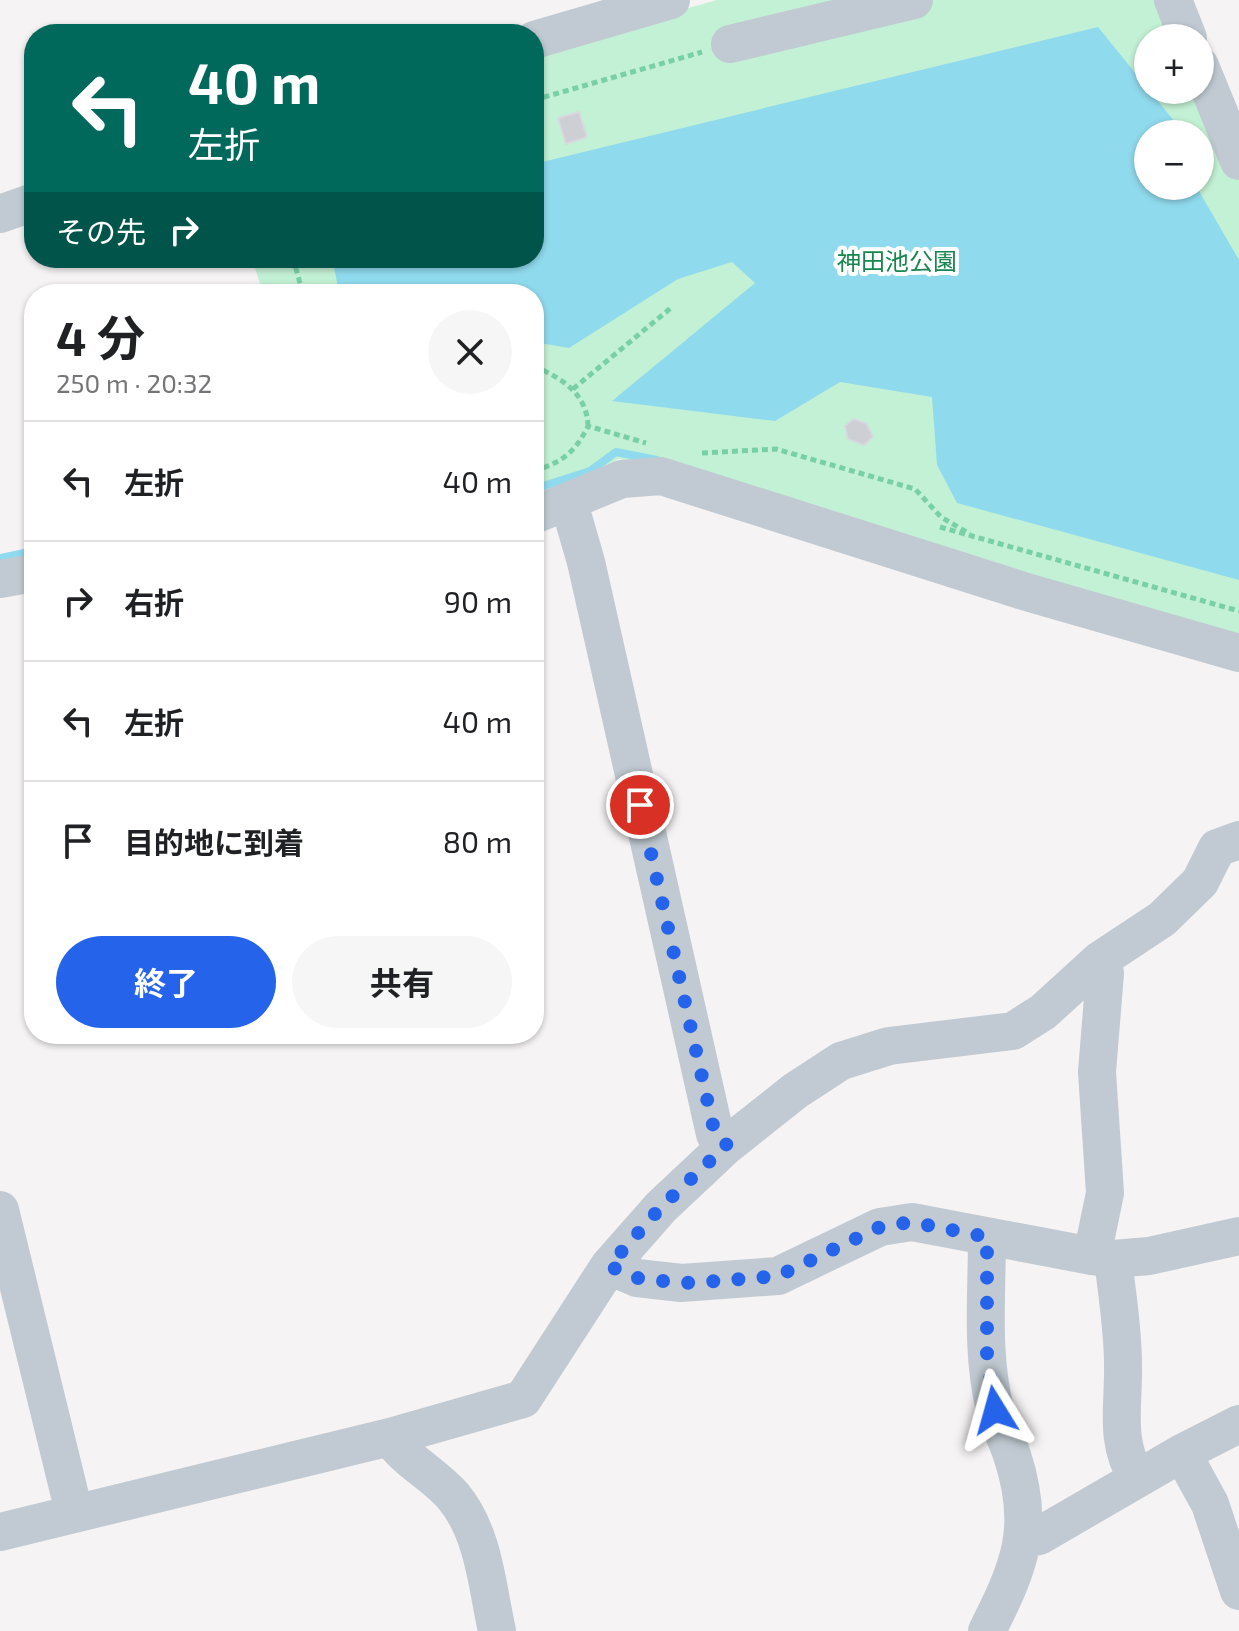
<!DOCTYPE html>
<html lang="ja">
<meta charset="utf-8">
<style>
:root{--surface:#fff;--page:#f6f6f6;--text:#202124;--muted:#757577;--line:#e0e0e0;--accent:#2563eb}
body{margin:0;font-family:"Exo 2","Noto Sans JP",sans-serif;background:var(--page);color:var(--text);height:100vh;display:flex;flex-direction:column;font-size:30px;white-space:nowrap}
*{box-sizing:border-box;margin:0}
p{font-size:26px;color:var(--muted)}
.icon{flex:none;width:44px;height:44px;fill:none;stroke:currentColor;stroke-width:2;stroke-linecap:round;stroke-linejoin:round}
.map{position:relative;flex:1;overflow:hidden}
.side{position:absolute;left:24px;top:284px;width:520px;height:760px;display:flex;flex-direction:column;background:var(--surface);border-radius:32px;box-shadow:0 2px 6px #0004}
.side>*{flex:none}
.guide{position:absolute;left:24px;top:24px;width:520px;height:244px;border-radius:32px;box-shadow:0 2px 6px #0004;background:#00695c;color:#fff;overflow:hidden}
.fabs{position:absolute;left:1134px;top:24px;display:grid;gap:16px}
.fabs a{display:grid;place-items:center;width:80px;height:80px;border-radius:50%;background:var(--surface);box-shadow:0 2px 6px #0004;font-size:40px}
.pin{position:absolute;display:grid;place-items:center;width:68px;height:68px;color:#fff;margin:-34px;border:4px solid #fff;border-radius:50%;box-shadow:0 2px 8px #0007}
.me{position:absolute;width:88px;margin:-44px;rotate:352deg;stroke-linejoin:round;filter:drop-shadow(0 0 6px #0008)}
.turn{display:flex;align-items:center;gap:28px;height:168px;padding:0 32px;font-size:36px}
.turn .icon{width:104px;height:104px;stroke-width:2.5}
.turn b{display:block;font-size:56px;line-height:68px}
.then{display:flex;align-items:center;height:76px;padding:0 32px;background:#0003;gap:16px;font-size:30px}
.round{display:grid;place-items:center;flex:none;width:84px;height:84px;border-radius:42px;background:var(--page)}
.overview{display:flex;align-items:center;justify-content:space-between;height:136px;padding:0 32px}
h1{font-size:48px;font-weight:700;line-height:60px}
.button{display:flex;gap:16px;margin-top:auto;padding:16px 32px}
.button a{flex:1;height:92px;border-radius:48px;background:var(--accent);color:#fff;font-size:32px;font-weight:700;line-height:92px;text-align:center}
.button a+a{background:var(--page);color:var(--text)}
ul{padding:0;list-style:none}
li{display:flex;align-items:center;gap:24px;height:120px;padding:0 32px;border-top:2px solid var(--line)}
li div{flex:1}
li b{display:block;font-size:30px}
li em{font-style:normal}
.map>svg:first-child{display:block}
</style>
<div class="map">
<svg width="1239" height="1631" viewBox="0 0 1239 1631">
<rect width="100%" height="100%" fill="#f5f3f3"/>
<path fill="#c3f1d5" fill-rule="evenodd" d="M 717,0 L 1166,0 L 1182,38 L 1148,38 L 1148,90 L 1200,90 L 1200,83 L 1239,180 L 1239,641 L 677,467 L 618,459 L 590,481 L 534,499 L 534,294 L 263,294 L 252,258 L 534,258 L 534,52 ZM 1148,134 L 1200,134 L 1200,186 L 1148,186 Z"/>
<path fill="#90daee" d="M 1098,27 L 1183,132 L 1148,134 L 1148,186 L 1196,186 L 1239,260 L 1239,580 L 957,503 L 937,465 L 932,397 L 840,382 L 775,421 L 612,401 L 755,283 L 732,262 L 678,279 L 569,348 L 534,342 L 534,294 L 361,294 L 338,287 L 332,258 L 534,258 L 534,164 Z"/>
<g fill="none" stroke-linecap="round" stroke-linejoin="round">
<path stroke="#90daee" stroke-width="8" d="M 534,489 L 590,471 L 616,452 L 657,460
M 0,558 L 34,551"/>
</g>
<path fill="#cdcfd5" stroke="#d7d9de" stroke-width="2" d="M 579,112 L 587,137 L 566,144 L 558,118 Z
M 854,419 L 867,424 L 873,437 L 864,445 L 848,439 L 845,426 Z"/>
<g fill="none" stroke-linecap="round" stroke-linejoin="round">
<path stroke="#7ad0a6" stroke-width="5" stroke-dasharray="6 4" stroke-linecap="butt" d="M 534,100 L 702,52
M 293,258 L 303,294
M 534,366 C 561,378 587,393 588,426
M 573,389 L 672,307
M 702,453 L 776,449 L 915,489 L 941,517 L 970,534
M 534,471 C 562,462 575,453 588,426 L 646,443
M 940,527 L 1239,611"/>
<path stroke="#c1cad2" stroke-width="38" d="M 1173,0 L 1188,38
M 534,40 L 671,0
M 730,44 L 914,0
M 1200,66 L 1239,161
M 0,214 L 34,202
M 569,503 L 586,562 L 715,1134 L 727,1145
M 534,515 L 622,479 L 661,476 L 1030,593 L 1239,653
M 0,579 L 34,573
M 1100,960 L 1105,973 L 1097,1072 L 1105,1193 L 1092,1256 L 1113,1259
M 0,1210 L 74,1512
M 987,1237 C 987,1294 981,1354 995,1409 C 999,1425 1007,1440 1012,1455 C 1036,1528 1020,1565 987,1631
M 609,1266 L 637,1278 L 681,1283 L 778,1276 L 880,1227 L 912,1222 L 1092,1256
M 390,1437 C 407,1462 434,1474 453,1496 C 484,1533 487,1586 497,1631
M 1182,1453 L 1210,1504 L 1239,1591
M 1137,1478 C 1114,1441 1124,1406 1123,1364 C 1123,1330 1117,1294 1113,1259 L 1149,1256 L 1239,1236
M 0,1532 L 390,1437 L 523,1399 L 609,1266 L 661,1207 L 727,1145 L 795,1091 L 841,1061 L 889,1046 L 1013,1031 L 1043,1012 L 1100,960 L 1162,919 L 1200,882 L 1217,848 L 1239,840
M 1024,1539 L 1039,1536 L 1182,1453 L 1239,1424"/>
</g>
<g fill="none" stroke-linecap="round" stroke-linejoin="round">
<path stroke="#2563eb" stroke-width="14" stroke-dasharray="0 25.2" d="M 640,805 L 715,1134 L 727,1145 L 661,1207 L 609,1266 L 637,1278 L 681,1283 L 705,1282 L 778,1276 L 880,1227 L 912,1222 L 987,1237 L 987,1356 L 995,1410"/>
</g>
<g text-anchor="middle" stroke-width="8" stroke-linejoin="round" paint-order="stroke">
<g font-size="24" fill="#17864f" stroke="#fff">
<text x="897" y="270">神田池公園</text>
</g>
</g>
</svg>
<div class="fabs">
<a>+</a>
<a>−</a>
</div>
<div class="pin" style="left:640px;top:805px;background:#d93025"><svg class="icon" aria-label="arrive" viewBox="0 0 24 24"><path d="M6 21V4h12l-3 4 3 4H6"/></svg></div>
<svg class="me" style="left:995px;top:1410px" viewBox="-20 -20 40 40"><path d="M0-17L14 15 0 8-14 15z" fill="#2563eb" stroke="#fff" stroke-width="4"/></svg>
<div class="guide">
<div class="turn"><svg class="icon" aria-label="left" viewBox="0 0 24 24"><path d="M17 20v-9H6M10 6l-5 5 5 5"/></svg><div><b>40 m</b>左折</div></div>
<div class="then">その先<svg class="icon" aria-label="right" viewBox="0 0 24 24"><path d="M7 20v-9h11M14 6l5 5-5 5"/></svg></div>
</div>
<section class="side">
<div class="overview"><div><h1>4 分</h1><p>250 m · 20:32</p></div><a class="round"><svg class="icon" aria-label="close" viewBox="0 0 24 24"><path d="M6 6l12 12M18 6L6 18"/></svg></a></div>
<ul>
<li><svg class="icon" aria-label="left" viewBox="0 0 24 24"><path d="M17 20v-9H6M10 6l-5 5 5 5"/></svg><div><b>左折</b></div><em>40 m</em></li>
<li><svg class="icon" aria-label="right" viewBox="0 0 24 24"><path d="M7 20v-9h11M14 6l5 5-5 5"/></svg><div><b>右折</b></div><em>90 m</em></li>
<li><svg class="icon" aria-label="left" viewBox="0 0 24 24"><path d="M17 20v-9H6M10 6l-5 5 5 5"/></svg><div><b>左折</b></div><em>40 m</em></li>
<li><svg class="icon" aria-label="arrive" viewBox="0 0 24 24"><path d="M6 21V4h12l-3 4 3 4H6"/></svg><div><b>目的地に到着</b></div><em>80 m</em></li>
</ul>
<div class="button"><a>終了</a><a>共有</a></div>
</section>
</div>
